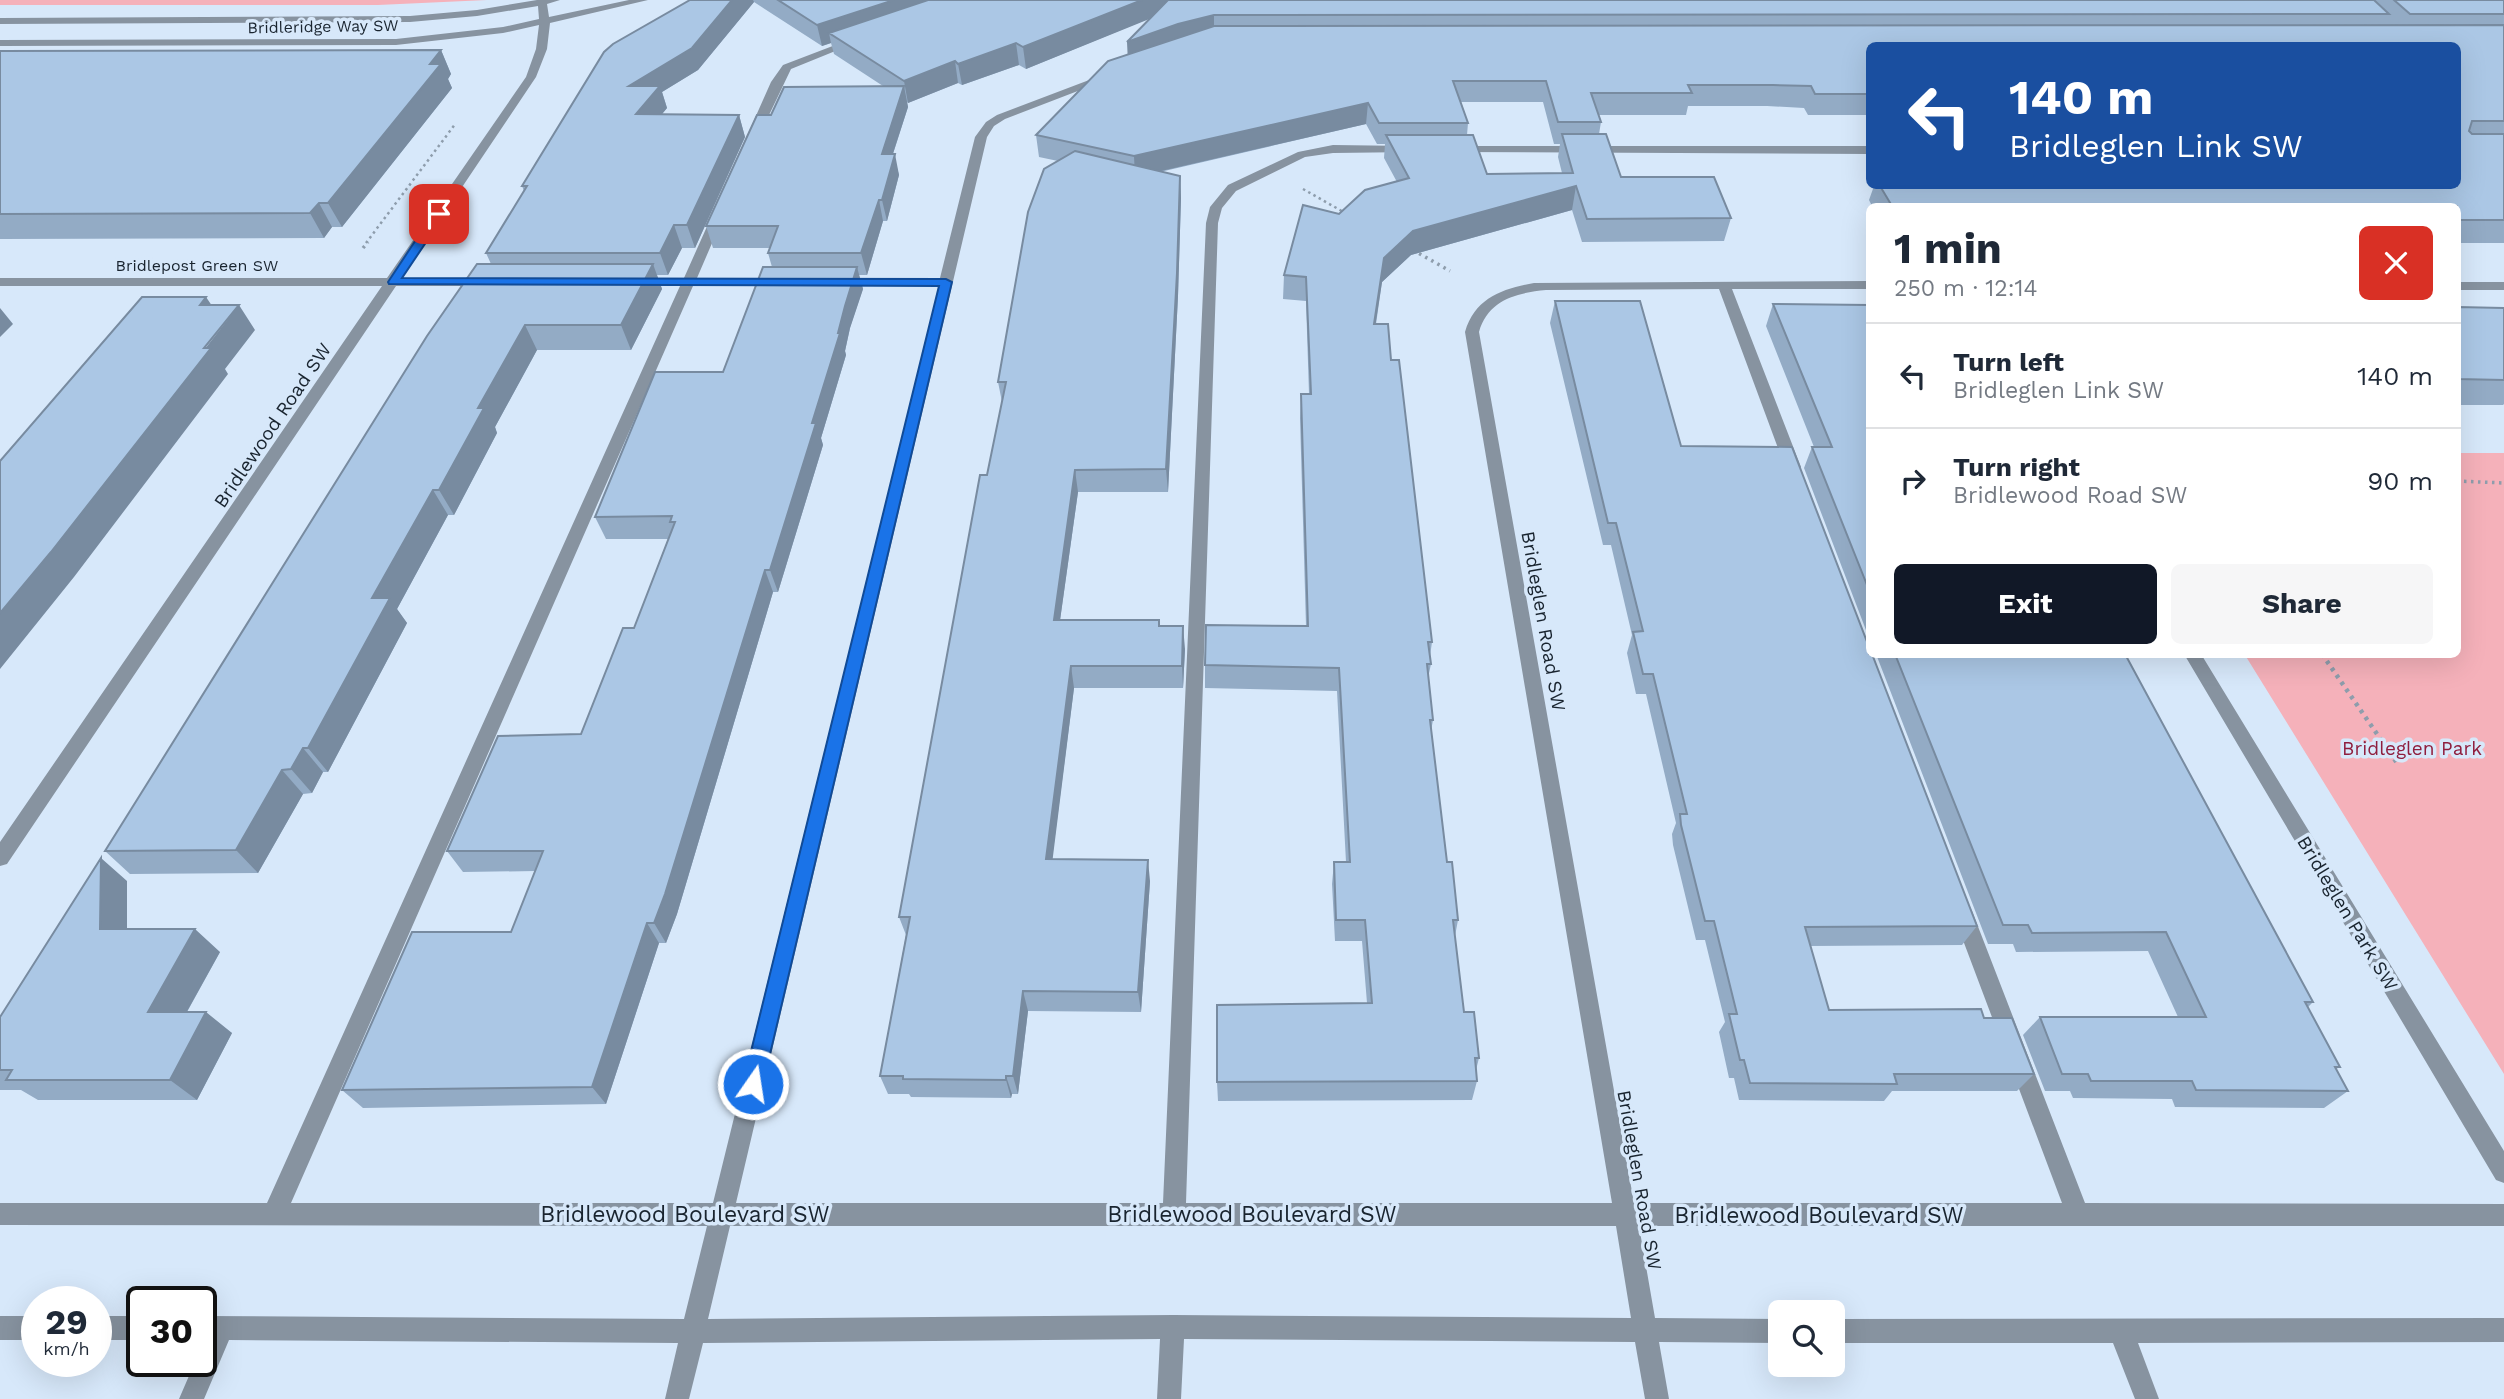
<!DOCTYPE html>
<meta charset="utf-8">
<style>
:root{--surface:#fff;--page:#f6f6f7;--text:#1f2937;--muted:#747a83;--line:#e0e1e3;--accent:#111827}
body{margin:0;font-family:"Work Sans",sans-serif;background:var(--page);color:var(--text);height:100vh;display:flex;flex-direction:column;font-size:26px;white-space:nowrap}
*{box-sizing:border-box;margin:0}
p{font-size:23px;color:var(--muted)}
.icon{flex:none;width:38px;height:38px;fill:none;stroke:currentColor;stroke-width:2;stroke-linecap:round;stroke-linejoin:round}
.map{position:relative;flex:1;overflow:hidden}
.panel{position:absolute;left:1866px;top:203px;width:595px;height:455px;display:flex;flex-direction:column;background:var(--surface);border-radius:10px;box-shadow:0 7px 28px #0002}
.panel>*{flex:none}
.guide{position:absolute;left:1866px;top:42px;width:595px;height:147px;border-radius:10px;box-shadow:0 7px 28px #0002;background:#1a4fa0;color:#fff;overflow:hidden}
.controls{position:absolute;left:1768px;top:1300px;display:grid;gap:14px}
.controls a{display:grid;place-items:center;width:77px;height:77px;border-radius:10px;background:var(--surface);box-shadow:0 7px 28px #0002;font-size:35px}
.speed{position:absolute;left:21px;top:1286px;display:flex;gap:14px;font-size:35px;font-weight:700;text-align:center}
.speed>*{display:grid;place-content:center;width:91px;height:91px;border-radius:50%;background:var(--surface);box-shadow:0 7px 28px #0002;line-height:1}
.speed small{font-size:18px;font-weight:400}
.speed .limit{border:4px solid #111;border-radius:10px;background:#fff;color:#111}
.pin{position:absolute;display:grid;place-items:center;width:60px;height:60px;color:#fff;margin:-30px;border-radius:14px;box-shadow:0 4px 10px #0006}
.me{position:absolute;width:77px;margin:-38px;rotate:13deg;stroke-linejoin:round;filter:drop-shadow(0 0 5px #0008)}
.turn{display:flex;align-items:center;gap:24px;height:147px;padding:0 28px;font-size:32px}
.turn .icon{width:91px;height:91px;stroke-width:2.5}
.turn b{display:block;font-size:49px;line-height:60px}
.round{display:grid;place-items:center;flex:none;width:74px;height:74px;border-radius:10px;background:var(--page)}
.head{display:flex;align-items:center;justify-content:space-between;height:119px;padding:0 28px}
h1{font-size:42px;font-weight:700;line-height:52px}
.action{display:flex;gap:14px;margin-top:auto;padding:14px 28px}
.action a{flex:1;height:80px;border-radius:10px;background:var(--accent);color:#fff;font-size:28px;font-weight:700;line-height:80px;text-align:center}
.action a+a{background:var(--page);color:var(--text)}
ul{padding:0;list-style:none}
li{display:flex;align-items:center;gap:21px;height:105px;padding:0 28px;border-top:2px solid var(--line)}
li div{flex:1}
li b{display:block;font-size:26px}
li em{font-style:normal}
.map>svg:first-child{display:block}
</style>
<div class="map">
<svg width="2504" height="1399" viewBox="0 0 2504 1399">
<rect width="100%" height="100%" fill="#d7e8fa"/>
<path fill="#f5b1ba" d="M 0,0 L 487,0 L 378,5 L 0,5 Z
M 2457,453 L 2504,453 L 2504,1074 L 2245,655 L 2457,654 Z"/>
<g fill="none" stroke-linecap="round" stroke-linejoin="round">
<path stroke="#8e9dac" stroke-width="2.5" stroke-dasharray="2.5 3.5" stroke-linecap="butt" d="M 1303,189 L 1347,214
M 366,243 L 456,123"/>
<path stroke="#8e9dac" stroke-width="3.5" stroke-dasharray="2.5 4.5" stroke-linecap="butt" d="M 363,248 L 368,242
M 1413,250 L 1450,271
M 2457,481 L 2504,483"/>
<path stroke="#8e9dac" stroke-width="4.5" stroke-dasharray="3.5 5" stroke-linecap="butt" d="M 2322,654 L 2397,763"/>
<path fill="#8793a0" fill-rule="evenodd" d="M 537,0 L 560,0 L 547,4 L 549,17 L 629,0 L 648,0 L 550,23 L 547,49 L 536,77 L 401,278 L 488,278 L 495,282 L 488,286 L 396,286 L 7,864 L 0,866 L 0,842 L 382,286 L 0,286 L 0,278 L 387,278 L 526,77 L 536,49 L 539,25 L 503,33 L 396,45 L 0,46 L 0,40 L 396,39 L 503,27 L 539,19 L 538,6 L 477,16 L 410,22 L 0,24 L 0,18 L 410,16 L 477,10 Z
M 851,39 L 860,41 L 791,69 L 759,136 L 749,138 L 747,136 L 771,82 L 783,65 Z
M 1105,74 L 1109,75 L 1109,79 L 1005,119 L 994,126 L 987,137 L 736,1203 L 1163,1203 L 1206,223 L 1210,207 L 1228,185 L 1298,152 L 1333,145 L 1409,146 L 1415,150 L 1413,152 L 1333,153 L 1305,157 L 1236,191 L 1222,208 L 1218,223 L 1186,1203 L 1612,1203 L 1465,332 C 1475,298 1502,289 1534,283 L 1869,281 L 1869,289 L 1732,289 L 1801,467 L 1793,472 L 1785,467 L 1719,289 L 1546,290 C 1516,293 1488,300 1479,332 L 1634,1203 L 2062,1203 L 1952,911 L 1955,905 L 1962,902 L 1969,905 L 1972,911 L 2085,1203 L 2504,1204 L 2504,1226 L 1639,1226 L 1655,1318 L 1780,1319 L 1780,1343 L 1659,1342 L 1669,1399 L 1645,1399 L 1635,1342 L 1184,1339 L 1181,1399 L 1157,1399 L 1160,1339 L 703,1343 L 689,1399 L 665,1399 L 678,1343 L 229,1340 L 204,1399 L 179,1399 L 195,1362 L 201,1362 L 201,1348 L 205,1340 L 201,1340 L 201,1316 L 684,1319 L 707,1226 L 0,1225 L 0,1203 L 267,1203 L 680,286 L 638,286 L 631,282 L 638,278 L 684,278 L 713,213 L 719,209 L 725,213 L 697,278 L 782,278 L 789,282 L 782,286 L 693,286 L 291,1203 L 713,1203 L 939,286 L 838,286 L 831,282 L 838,278 L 940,278 L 975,137 L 986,122 L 997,115 ZM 730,1226 L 1616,1226 L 1631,1318 L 1173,1315 L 708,1319 Z
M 1454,146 L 1869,146 L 1869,154 L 1450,152 L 1448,150 Z
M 2457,282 L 2504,282 L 2504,290 L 2457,290 Z
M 2184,654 L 2201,654 L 2504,1151 L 2504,1183 L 2496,1180 Z
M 0,1316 L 37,1316 L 37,1340 L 0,1340 Z
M 96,1316 L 142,1316 L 142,1340 L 96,1340 Z
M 2504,1318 L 2504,1342 L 2138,1343 L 2159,1399 L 2135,1399 L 2113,1343 L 1832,1343 L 1832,1319 Z"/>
</g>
<path fill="#93abc5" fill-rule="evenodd" d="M 690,0 L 2504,0 L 2504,243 L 2457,243 L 2457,206 L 1872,206 L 1869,200 L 1874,186 L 2457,186 L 1869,46 L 1869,115 L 1808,115 L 1804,108 L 1767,106 L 1688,106 L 1686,115 L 1599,115 L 1601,122 L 1599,134 L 1621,177 L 1731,218 L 1724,241 L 1582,242 L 1572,210 L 1411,255 L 1382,282 L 1376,324 L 1391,360 L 1432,642 L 1430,656 L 1431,664 L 1428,678 L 1433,720 L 1431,731 L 1447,862 L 1458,920 L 1455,936 L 1464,1012 L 1479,1058 L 1476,1070 L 1477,1081 L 1472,1100 L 1218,1101 L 1217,1082 L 1367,1003 L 1362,941 L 1335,941 L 1332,884 L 1334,862 L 1346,862 L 1337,691 L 1205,688 L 1205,665 L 1306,626 L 1300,418 L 1301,394 L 1309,394 L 1306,301 L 1283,299 L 1284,275 L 1339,214 L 1397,182 L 1384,158 L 1385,144 L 1377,144 L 1366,124 L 1160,172 L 1180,176 L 1181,198 L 1178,296 L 1168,492 L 1078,492 L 1060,620 L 1159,620 L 1159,626 L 1185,649 L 1183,688 L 1074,688 L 1052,859 L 1150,881 L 1141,1012 L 1028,1011 L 1018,1094 L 1012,1094 L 1011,1098 L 911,1097 L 909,1094 L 888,1094 L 880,1076 L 906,935 L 899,917 L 1002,402 L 998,382 L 1058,161 L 1039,157 L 1036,135 L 1128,55 L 1150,18 L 1026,69 L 1019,65 L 962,85 L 958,83 L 908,103 L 907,102 L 908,107 L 893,154 L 899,175 L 887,221 L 883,221 L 867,275 L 859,275 L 863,289 L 850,328 L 845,351 L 846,355 L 821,438 L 823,445 L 778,592 L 773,592 L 677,914 L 666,943 L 659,943 L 606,1104 L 363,1108 L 342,1090 L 511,932 L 535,871 L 463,872 L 447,851 L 581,734 L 634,628 L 668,539 L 606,539 L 595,517 L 723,372 L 772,267 L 768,253 L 770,248 L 713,248 L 706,226 L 771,115 L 883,86 L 834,54 L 831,43 L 822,46 L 754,2 L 698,70 L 662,92 L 667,108 L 662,114 L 739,115 L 745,137 L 695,248 L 682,248 L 668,275 L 657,275 L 662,289 L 631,350 L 537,350 L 495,427 L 497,433 L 454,515 L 448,515 L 397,609 L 407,623 L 328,772 L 323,772 L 312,793 L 303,794 L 258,873 L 130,874 L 105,851 L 491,264 L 486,253 L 524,191 L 522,186 ZM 1461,102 L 1543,102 L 1554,144 L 1560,144 L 1558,157 L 1562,173 L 1487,174 L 1467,135 L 1468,123 Z
M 441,50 L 451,74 L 448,79 L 452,88 L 342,227 L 332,227 L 324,238 L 0,239 L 0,51 Z
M 1555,301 L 1681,446 L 1977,926 L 1962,945 L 1810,946 L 1829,1010 L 1984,1018 L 2034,1074 L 2017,1091 L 1892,1091 L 1884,1101 L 1739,1100 L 1734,1078 L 1729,1078 L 1719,1032 L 1725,1022 L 1705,940 L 1696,940 L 1673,845 L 1672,834 L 1676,823 L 1646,694 L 1636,694 L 1627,653 L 1632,635 L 1611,545 L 1603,545 L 1550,323 Z
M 1773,304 L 1869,305 L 1869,638 L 1804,468 L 1812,447 L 1814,447 L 1766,326 Z
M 2457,307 L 2504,308 L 2504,404 L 2503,405 L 2457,405 Z
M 1876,654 L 2125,654 L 2313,1002 L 2308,1007 L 2340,1067 L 2336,1069 L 2348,1091 L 2324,1108 L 2175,1107 L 2172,1099 L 2073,1098 L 2070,1091 L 2045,1091 L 2023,1035 L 2040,1017 L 2178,1017 L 2148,951 L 2016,952 L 2013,944 L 1988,944 Z
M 127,881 L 127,929 L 220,952 L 187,1012 L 232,1033 L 197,1100 L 38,1100 L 21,1090 L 0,1090 L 0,1017 Z"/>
<path fill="#788ba0" d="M 732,0 L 753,0 L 754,2 L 698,70 L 662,92 L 667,108 L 644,136 L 636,114 L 629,86 Z
M 894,0 L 963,0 L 829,33 L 831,43 L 822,46 L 817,25 Z
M 1142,0 L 1174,0 L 1174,9 L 1026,69 L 1023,47 Z
M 1214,15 L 1214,35 L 1128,63 L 1127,42 L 1178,24 Z
M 1016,43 L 1019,65 L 962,85 L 958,64 Z
M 441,50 L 451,74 L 448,79 L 452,88 L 342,227 L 328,203 Z
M 955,61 L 958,83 L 908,103 L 904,81 Z
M 904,86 L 908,107 L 886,175 L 882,154 Z
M 1368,103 L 1366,124 L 1135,177 L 1134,156 Z
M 739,115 L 745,137 L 695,248 L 687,225 Z
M 895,154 L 899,175 L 887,221 L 882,200 Z
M 1180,176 L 1181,198 L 1178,296 L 1168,492 L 1166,469 Z
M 1576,186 L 1572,210 L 1411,255 L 1382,282 L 1372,347 L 1374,324 L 1384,258 L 1413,231 Z
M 879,200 L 883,221 L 867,275 L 861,253 Z
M 319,203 L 332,227 L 324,238 L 310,213 Z
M 674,225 L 682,248 L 668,275 L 660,253 Z
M 653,264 L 662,289 L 631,350 L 621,325 Z
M 857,267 L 863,289 L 850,328 L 845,351 L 846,355 L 821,438 L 823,445 L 778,592 L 770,570 L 838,333 L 845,306 Z
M 206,297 L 223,322 L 200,305 Z
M 239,305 L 255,330 L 225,369 L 228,374 L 74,577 L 0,669 L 0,613 Z
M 0,308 L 13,324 L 0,337 Z
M 525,325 L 537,350 L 495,427 L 497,433 L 454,515 L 439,490 L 478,408 Z
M 1075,470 L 1078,492 L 1057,642 L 1054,620 Z
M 433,490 L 448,515 L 397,609 L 407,623 L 328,772 L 308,748 L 372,598 Z
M 765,570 L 773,592 L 677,914 L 666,943 L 654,923 Z
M 1183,626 L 1185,649 L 1183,688 L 1182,666 Z
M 1071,666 L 1074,688 L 1050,880 L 1046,859 Z
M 303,748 L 323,772 L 312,793 L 291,769 Z
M 282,770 L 303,794 L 258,873 L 236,850 Z
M 101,858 L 127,881 L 127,952 L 100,929 Z
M 1148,860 L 1150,881 L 1141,1012 L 1138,992 Z
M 647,923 L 659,943 L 606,1104 L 592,1087 Z
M 195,929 L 220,952 L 175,1033 L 148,1012 Z
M 1023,991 L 1028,1011 L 1018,1094 L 1013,1076 Z
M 206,1012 L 232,1033 L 197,1100 L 170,1080 Z
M 1006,1076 L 1012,1094 L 1011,1098 L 1006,1080 Z"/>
<path fill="#abc7e5" stroke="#788ba0" stroke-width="2" d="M 690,0 L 732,0 L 692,48 L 629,86 L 660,86 L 636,114 L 739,115 L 687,225 L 674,225 L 660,253 L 486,253 L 527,186 L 522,186 L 604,52 L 613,44 Z
M 778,0 L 894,0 L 817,25 Z
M 928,0 L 1142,0 L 1023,47 L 1016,43 L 958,64 L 955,61 L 904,81 L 829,33 Z
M 1168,0 L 2374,0 L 2389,14 L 1214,15 L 1178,24 L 1127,42 Z
M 2394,0 L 2504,0 L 2504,14 L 2410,14 Z
M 2504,25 L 2504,121 L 2472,121 L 2469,131 L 2472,134 L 2504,134 L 2504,220 L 2457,220 L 2457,206 L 1892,206 L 1880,186 L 2457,186 L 2457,46 L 1869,46 L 1869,94 L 1815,94 L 1811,86 L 1773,85 L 1688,85 L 1692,93 L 1591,93 L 1601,122 L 1558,122 L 1546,81 L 1453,81 L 1468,123 L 1379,123 L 1368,103 L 1134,156 L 1036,135 L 1108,61 L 1214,26 Z
M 441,50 L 430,64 L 441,64 L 328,203 L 319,203 L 310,213 L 0,214 L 0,51 Z
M 904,86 L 882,154 L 895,154 L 882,200 L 879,200 L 861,253 L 768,253 L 778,226 L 706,226 L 757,115 L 771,115 L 784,87 Z
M 1562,134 L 1606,134 L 1621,177 L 1714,177 L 1731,218 L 1587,219 L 1576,186 L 1413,231 L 1384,258 L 1374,324 L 1388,324 L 1391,360 L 1399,360 L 1432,642 L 1428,642 L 1431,664 L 1427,664 L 1433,720 L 1430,720 L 1447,862 L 1452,862 L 1458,920 L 1453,920 L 1464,1012 L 1474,1012 L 1479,1058 L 1475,1058 L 1477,1081 L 1217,1082 L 1217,1005 L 1372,1003 L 1365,920 L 1336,920 L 1334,862 L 1350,862 L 1339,668 L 1205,665 L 1206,625 L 1308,626 L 1301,394 L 1311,394 L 1306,277 L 1284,275 L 1303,205 L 1339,214 L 1365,190 L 1409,178 L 1386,135 L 1473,135 L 1487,174 L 1573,173 Z
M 1075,151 L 1180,176 L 1177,273 L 1166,469 L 1075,470 L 1054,620 L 1159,620 L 1159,626 L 1183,626 L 1182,666 L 1071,666 L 1046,859 L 1148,860 L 1138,992 L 1023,991 L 1013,1076 L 1006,1076 L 1006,1080 L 903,1079 L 903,1076 L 880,1076 L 910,917 L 899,917 L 980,475 L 987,475 L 1006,382 L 998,382 L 1028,212 L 1044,169 Z
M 477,264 L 653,264 L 621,325 L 525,325 L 478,408 L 484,408 L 439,490 L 433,490 L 372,598 L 390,598 L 308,748 L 303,748 L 291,769 L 282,770 L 236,850 L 105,851 L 427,336 Z
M 763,267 L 857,267 L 845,306 L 838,333 L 840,333 L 812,423 L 816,423 L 770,570 L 765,570 L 665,894 L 654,923 L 647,923 L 592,1087 L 342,1090 L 412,932 L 511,932 L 543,851 L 447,851 L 498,736 L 581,734 L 623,628 L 634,628 L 675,522 L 670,522 L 672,516 L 595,517 L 655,372 L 723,372 Z
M 142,297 L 206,297 L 200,305 L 239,305 L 204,348 L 211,348 L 51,552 L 0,613 L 0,461 Z
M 1555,301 L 1640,301 L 1681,446 L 1792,447 L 1869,647 L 1869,654 L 1872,654 L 1977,926 L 1805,927 L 1829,1010 L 1981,1009 L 1984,1018 L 2012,1018 L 2034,1074 L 1894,1074 L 1897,1084 L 1750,1083 L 1744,1060 L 1740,1060 L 1729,1014 L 1737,1014 L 1714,921 L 1705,921 L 1681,825 L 1680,814 L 1687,814 L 1653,674 L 1643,674 L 1633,632 L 1643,631 L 1616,523 L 1608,523 Z
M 1773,304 L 1869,305 L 1869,590 L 1812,447 L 1832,447 Z
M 2457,307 L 2504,308 L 2504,380 L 2457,379 Z
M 1895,654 L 2125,654 L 2313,1002 L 2305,1002 L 2340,1067 L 2335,1067 L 2348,1091 L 2196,1090 L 2192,1081 L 2091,1081 L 2088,1074 L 2062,1074 L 2040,1017 L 2206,1017 L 2166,932 L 2032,933 L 2028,925 L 2003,925 Z
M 101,858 L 100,929 L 195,929 L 148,1012 L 206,1012 L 170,1080 L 6,1080 L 12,1070 L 0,1070 L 0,1017 Z"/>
<path fill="#1a73e8" stroke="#114b97" stroke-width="2" d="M 435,211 L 445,214 L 402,278 L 946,279 L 952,282 L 763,1084 L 760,1090 L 753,1093 L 746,1090 L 743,1084 L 939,286 L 389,284 L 388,282 Z"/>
<g text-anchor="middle" stroke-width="7" stroke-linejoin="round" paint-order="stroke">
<g font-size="16" fill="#19242f" stroke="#d7e8fa">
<text transform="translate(323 26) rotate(-1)" y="6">Bridleridge Way SW</text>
<text x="197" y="271">Bridlepost Green SW</text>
</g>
<g font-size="19" fill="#19242f" stroke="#d7e8fa">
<text transform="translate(272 425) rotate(-56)" y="7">Bridlewood Road SW</text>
<text transform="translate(1544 621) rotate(80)" y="7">Bridleglen Road SW</text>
<text transform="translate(2348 913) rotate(59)" y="7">Bridleglen Park SW</text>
<text transform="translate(1640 1180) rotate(80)" y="7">Bridleglen Road SW</text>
</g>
<g font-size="19" fill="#8f1e3e" stroke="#d7e8fa">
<text x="2412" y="755">Bridleglen Park</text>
</g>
<g font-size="23" fill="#19242f" stroke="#d7e8fa">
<text x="685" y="1222">Bridlewood Boulevard SW</text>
<text x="1252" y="1222">Bridlewood Boulevard SW</text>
<text x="1819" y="1223">Bridlewood Boulevard SW</text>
</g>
</g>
</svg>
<div class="controls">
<a><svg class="icon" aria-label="search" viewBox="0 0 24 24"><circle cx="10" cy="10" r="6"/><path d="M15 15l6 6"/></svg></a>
</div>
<div class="speed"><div>29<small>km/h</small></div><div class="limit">30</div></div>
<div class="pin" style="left:439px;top:214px;background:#d93025"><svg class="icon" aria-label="arrive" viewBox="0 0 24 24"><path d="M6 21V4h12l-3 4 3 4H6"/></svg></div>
<svg class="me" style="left:753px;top:1084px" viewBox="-20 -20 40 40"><circle r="17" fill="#1a73e8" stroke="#fff" stroke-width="3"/><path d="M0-11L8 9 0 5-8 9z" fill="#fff"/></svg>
<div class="guide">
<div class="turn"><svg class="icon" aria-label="left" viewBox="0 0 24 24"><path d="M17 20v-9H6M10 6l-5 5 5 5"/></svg><div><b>140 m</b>Bridleglen Link SW</div></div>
</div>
<section class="panel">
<div class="head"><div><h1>1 min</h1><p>250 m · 12:14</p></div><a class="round" style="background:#d93025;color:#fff"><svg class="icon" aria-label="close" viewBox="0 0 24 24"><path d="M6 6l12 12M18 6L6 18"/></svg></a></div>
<ul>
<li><svg class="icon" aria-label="left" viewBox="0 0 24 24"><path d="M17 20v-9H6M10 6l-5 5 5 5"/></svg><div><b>Turn left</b><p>Bridleglen Link SW</p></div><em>140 m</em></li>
<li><svg class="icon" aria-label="right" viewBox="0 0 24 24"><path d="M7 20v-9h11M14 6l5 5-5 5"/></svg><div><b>Turn right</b><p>Bridlewood Road SW</p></div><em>90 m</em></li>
</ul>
<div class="action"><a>Exit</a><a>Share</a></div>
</section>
</div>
